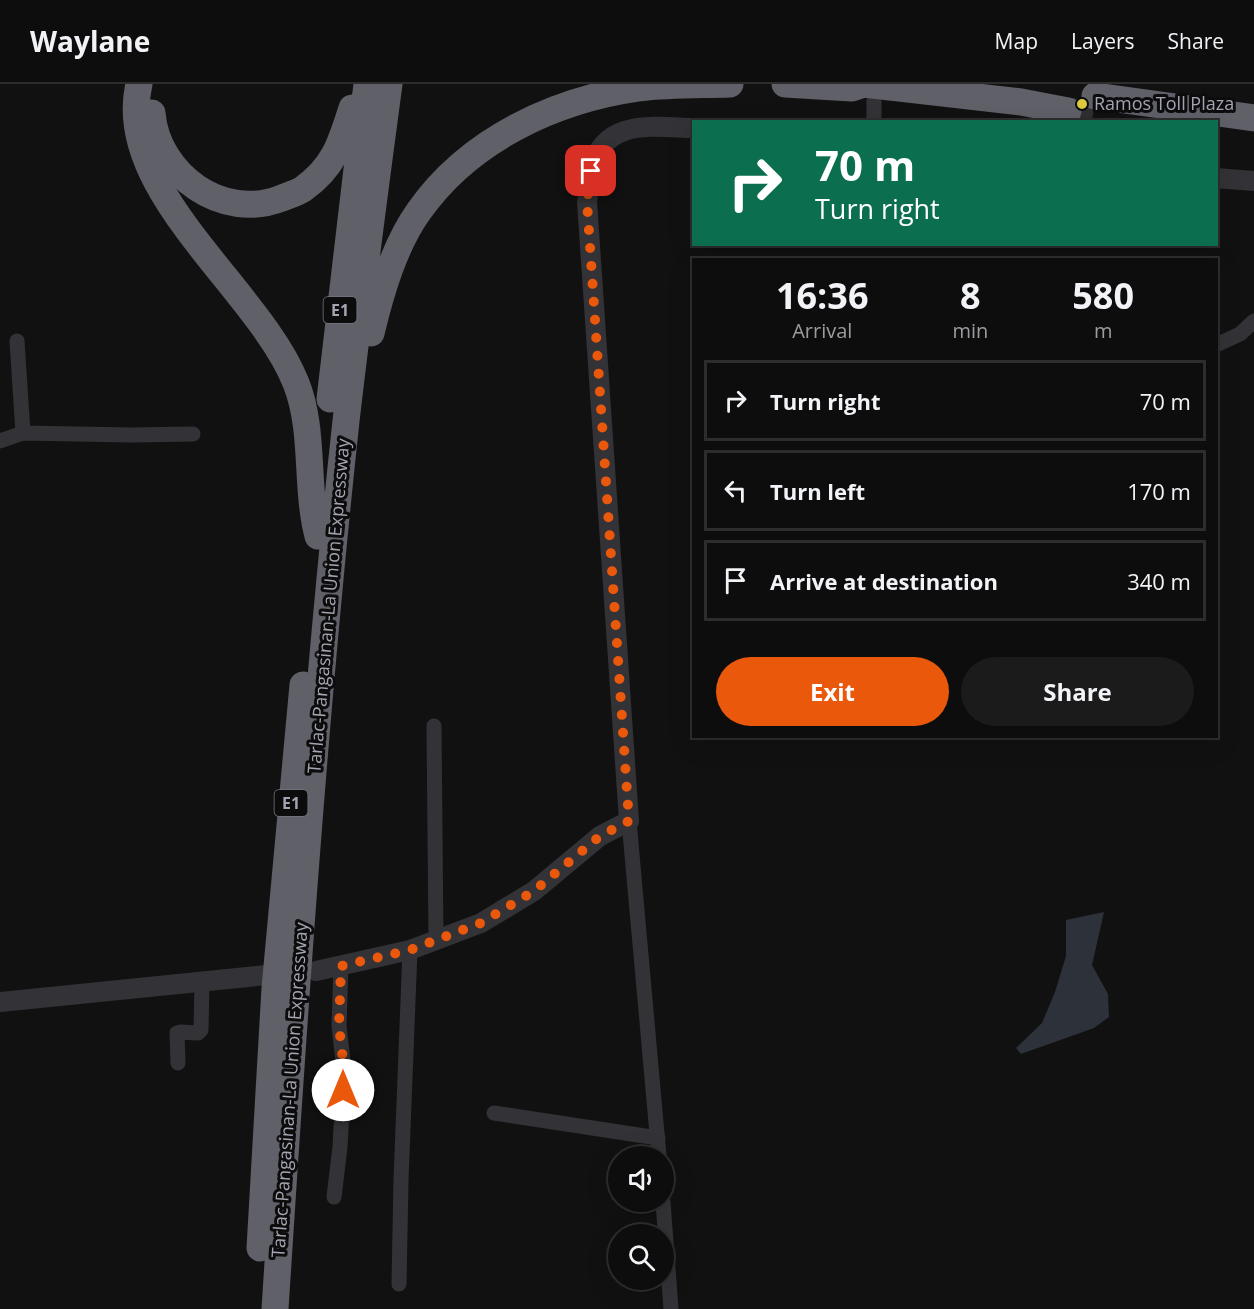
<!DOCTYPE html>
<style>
:root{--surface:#0e0d0e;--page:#1c1b1c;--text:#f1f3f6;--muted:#9b9c9e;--line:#2e2d2e;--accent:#ea580c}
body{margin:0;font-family:"Open Sans",sans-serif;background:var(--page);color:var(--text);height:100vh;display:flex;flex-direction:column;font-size:22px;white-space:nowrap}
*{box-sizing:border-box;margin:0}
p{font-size:20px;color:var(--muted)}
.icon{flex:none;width:33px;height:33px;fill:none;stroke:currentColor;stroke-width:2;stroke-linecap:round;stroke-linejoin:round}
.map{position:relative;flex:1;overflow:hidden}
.drawer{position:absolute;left:692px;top:174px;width:526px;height:480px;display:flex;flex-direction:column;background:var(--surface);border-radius:0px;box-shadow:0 6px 24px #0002,0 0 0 2px var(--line)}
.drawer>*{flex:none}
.top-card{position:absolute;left:692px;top:36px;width:526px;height:126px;border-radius:0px;box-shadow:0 6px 24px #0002,0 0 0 2px var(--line);background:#0b6e4f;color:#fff;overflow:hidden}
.buttons{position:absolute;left:608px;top:1062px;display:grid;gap:12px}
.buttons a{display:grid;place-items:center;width:66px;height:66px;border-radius:50%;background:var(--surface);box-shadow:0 6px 24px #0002,0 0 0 2px var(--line);font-size:30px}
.pin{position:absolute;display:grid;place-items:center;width:51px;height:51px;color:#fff;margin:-26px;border-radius:12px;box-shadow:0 3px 9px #0006}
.me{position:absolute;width:66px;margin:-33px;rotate:0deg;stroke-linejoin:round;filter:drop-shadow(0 0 4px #0008)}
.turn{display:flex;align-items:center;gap:21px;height:126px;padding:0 24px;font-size:27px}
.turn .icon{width:78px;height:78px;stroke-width:2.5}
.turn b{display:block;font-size:42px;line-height:51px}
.eta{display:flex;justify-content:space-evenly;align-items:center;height:102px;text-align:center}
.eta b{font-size:36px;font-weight:700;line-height:42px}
.primary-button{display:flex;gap:12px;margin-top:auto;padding:12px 24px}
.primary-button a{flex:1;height:69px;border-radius:36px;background:var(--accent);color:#fff;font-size:24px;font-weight:700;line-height:69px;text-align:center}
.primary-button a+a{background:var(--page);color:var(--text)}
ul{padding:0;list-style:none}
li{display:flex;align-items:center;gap:18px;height:81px;margin:0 12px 9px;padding:0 12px;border:3px solid var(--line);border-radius:0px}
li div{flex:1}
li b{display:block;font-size:22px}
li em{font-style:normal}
header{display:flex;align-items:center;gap:36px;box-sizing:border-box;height:84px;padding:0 30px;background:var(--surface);border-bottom:2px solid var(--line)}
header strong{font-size:28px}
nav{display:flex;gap:33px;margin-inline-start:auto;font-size:21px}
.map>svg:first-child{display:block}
</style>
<header>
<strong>Waylane</strong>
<nav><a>Map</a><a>Layers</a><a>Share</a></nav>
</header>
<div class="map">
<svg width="1254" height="1225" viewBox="0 0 1254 1225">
<rect width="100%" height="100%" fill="#121112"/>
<path fill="#2c313a" d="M 1104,828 L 1092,881 L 1108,910 L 1109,933 L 1094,944 L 1021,970 L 1016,964 L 1042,939 L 1055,908 L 1066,872 L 1066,836 Z"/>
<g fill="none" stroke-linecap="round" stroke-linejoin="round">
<path stroke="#2f2f32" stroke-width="27" stroke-dasharray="27 14" stroke-linecap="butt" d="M 1068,27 L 1093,31"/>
<path stroke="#333337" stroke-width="15" d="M 874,38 L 874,17
M 17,257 L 23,349
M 1216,261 L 1240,250 L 1254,237
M 0,357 L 23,349 L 132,351 L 193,350
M 434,642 L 436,855
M 629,737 L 659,1072
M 178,979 L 177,949 L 180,948 L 198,949 L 201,946 L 202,897
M 494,1029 L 658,1054
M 334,1113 L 340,1063 L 344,986 L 339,942 L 341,882
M 663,1118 L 671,1225
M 399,1200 L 401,1096 L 410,866"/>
<path stroke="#333337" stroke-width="20" d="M 1216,94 L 1254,97
M 316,887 L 410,866 L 481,839 L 534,807 L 600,752 L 629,737 L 587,118 C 589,107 589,95 591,85 C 605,34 651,43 693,44
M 0,918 L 267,891"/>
<path stroke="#5f6068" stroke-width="27" d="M 139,0 C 114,107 259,205 296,299 C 315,347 305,402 318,452
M 785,0 L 852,4 L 864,0
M 864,0 L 1021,18 L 1068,27
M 1095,12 L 1254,34
M 152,29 C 157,90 222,138 282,114 C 289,111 297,109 303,105 C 334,83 341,59 352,24
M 371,249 C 381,208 394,162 419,127 C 469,56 554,16 639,4 C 669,0 700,1 730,0
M 330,315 L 367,0
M 260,1164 L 275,904 L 303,601
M 275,1225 C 294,929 314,632 346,337 C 359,225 374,112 389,0"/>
</g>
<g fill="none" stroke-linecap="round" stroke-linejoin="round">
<path stroke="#ea580c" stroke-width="10" stroke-dasharray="0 18" d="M 343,1006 L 344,986 L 339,942 L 341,882 L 410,866 L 481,839 L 534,807 L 600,752 L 629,737 L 587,118 L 591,87"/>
</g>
<circle fill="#ddca3f" stroke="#0d0c0d" stroke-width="2" cx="1082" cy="20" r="6"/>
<g text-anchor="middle" stroke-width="6" stroke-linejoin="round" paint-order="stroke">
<g fill="#0d0c0d" stroke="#777780" stroke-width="1.5">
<rect x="323.5" y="213" width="33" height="26" rx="4.5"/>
<rect x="274.5" y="706" width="33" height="26" rx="4.5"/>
</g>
<g font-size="16" font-weight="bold" fill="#a4a5b2">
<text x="340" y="232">E1</text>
<text x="291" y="725">E1</text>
</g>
<g font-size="18" fill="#a4a5b2" stroke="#0d0c0d" text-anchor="start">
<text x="1094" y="26">Ramos Toll Plaza</text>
</g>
<g font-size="18" fill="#a4a5b2" stroke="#0d0c0d">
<text transform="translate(329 522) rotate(-85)" y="6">Tarlac-Pangasinan-La Union Expressway</text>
<text transform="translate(290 1006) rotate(-86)" y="6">Tarlac-Pangasinan-La Union Expressway</text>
</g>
</g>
</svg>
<div class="buttons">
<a><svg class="icon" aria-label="sound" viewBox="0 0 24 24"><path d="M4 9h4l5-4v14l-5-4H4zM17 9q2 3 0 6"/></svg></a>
<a><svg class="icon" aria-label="search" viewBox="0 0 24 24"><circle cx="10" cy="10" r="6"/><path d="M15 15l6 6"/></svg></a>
</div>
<div class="pin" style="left:591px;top:87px;background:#d93025"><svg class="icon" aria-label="arrive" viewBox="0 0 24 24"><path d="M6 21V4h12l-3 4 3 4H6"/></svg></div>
<svg class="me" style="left:343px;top:1006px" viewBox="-20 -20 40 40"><circle r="19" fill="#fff"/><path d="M0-13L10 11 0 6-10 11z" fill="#ea580c"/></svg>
<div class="top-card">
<div class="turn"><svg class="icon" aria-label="right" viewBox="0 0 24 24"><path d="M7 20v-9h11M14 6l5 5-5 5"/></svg><div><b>70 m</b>Turn right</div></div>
</div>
<section class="drawer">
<div class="eta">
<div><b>16:36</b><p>Arrival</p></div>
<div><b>8</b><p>min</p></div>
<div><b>580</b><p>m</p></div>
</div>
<ul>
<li><svg class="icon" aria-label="right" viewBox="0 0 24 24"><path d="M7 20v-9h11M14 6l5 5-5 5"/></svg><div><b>Turn right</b></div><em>70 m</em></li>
<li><svg class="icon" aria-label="left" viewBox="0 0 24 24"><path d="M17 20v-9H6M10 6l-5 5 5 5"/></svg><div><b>Turn left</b></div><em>170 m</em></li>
<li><svg class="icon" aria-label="arrive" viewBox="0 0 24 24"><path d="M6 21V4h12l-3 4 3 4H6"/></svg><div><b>Arrive at destination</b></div><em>340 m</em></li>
</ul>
<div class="primary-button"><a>Exit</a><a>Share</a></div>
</section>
</div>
